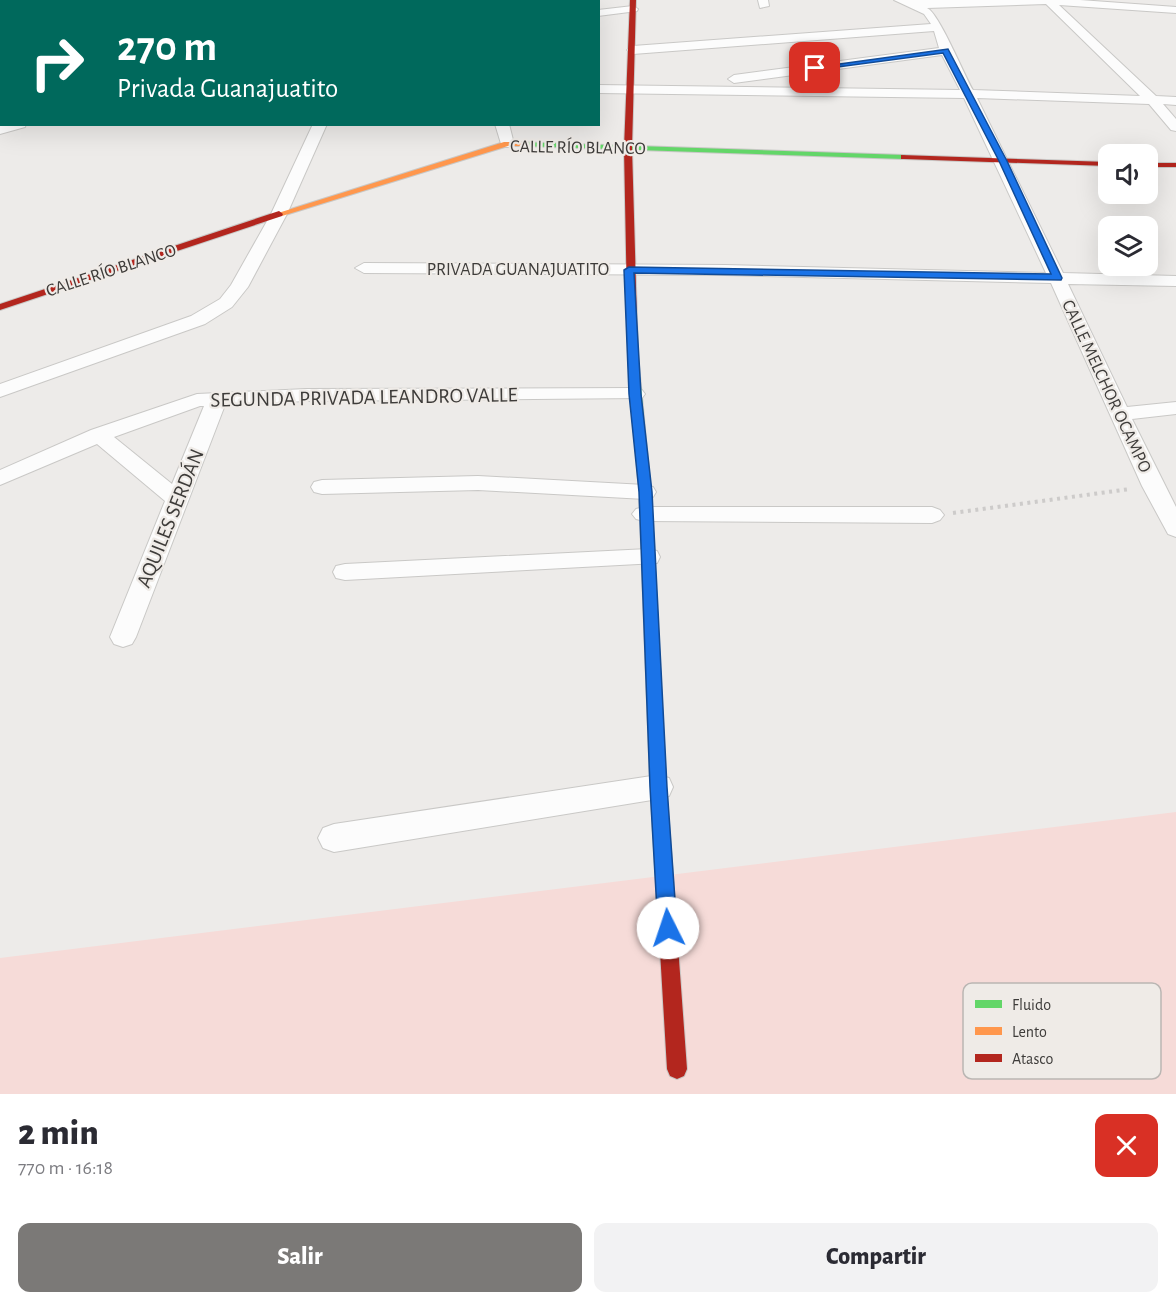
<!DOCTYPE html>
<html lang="es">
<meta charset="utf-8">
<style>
:root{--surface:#fff;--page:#f2f2f3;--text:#2b2b33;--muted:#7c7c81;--accent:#7b7977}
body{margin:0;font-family:"Alegreya Sans",sans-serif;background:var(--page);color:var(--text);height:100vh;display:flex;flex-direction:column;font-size:22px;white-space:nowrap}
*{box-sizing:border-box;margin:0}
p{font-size:20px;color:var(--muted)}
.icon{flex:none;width:33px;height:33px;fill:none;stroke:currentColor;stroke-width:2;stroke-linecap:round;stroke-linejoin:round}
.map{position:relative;height:1094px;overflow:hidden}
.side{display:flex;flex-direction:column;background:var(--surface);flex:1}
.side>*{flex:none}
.top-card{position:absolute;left:0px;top:0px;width:600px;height:126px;box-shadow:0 6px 24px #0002;background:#00695c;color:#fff;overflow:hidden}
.tools{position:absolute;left:1098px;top:144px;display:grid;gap:12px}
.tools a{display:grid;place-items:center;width:60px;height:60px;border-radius:12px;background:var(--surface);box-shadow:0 6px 24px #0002;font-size:30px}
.pin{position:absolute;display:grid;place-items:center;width:51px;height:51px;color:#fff;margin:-26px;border-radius:12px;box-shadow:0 3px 9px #0006}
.me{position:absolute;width:66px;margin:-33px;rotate:356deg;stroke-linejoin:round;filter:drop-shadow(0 0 4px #0008)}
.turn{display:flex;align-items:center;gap:21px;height:126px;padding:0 18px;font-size:27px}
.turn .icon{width:78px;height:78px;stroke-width:2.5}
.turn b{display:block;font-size:42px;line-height:51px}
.round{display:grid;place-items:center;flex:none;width:63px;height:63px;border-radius:12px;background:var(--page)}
.summary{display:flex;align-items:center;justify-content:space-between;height:102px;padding:0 18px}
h1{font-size:36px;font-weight:800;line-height:45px}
.primary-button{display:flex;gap:12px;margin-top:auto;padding:12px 18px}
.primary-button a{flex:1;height:69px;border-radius:12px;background:var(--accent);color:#fff;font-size:24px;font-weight:800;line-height:69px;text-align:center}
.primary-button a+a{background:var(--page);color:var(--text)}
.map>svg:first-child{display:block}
</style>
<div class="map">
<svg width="1176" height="1094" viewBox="0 0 1176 1094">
<rect width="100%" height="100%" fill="#edebe9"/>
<path fill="#f6dbd8" d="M 1176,812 L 1176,1094 L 0,1094 L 0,958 Z"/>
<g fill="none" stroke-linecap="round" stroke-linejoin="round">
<g stroke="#c9c8c6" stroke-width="2">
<path id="street" d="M 116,0 L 127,0 L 115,2 Z
M 373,0 L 383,0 L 383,2 L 373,2 Z
M 494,0 L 537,0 L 493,2 Z
M 758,0 L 768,0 L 769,6 L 760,8 Z
M 894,0 L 1080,0 L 1176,7 L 1176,13 L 1059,5 L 1156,96 L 1176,97 L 1176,105 L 1163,104 L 1176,119 L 1176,131 L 1171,130 L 1149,104 L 977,98 L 1063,273 L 1176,276 L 1176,286 L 1068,284 L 1127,407 L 1176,402 L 1176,414 L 1132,419 L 1176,507 L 1176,537 L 1168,534 L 1142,486 L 1051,283 L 725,275 L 364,273 L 355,268 L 364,263 L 725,265 L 1046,273 L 964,98 L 598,93 L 598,85 L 960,90 L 942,55 L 734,83 L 728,79 L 734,75 L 939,48 L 934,31 L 633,54 L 627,50 L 633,46 L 931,24 L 924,14 ZM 1046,4 L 1140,96 L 973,90 C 964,75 939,13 927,8 Z
M 633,6 L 638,9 L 637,11 L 598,16 L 598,10 Z
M 0,16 L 2,16 L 2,22 L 0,22 Z
M 0,64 L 2,64 L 2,72 L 0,72 Z
M 26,124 L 25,127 L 0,134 L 0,126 Z
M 313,124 L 327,124 L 287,214 L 248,287 L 232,307 L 205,324 L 0,397 L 0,384 L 191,316 L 220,299 L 231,285 L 271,214 Z
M 495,124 L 509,124 L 514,144 L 512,147 L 502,147 Z
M 635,388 L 642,390 L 645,394 L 642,398 L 306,401 L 225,405 L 136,637 L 132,644 L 123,647 L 114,644 L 110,637 L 165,501 L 97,444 L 0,485 L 0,470 L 91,430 L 197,394 L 306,389 ZM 200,406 L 204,406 L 172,484 L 114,437 Z
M 478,476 L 645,485 L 653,487 L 656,492 L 653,497 L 645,499 L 478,490 L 322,494 L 314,492 L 311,487 L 314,482 L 322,480 Z
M 644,507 L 932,507 L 940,510 L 944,515 L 940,520 L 932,523 L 644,521 L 636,519 L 632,514 L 636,509 Z
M 648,549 L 657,551 L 660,557 L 657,563 L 345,580 L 336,578 L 333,572 L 336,566 L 345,564 Z
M 658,775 L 669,778 L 673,787 L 669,796 L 658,799 L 334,852 L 323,848 L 318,838 L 323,828 L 334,824 Z"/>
</g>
<g stroke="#c9c8c6" stroke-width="2">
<path id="fast" d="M 518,142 L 904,155 L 908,157 L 904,159 L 521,146 L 518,146 Z
M 633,352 L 638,355 L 651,492 L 666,782 L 664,787 L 658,789 L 652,787 L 650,782 L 639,492 L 628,355 Z"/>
</g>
<g stroke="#c9c8c6" stroke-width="2">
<path id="slow" d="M 504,142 L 521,142 L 525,144 L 521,146 L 508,146 L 282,216 L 275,214 Z"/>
</g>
<g stroke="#c9c8c6" stroke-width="2">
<path id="jam" d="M 630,0 L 636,0 L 632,148 L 638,355 L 633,358 L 628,355 L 624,148 Z
M 901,155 L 1108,162 L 1108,166 L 904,159 L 901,159 Z
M 1148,163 L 1176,163 L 1176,167 L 1148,167 Z
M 279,211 L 283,214 L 282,216 L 0,310 L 0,304 Z
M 658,775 L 664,777 L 666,782 L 687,1069 L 684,1076 L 677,1079 L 670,1076 L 667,1069 L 650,782 L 652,777 Z"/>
</g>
<path stroke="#cdcbca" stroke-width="4" stroke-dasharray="3 4.5" stroke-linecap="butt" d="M 953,513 L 1130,489"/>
<use href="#street" fill="#fcfcfc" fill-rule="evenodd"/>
<use href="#fast" fill="#63d668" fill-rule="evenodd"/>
<use href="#slow" fill="#ff974d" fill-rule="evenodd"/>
<use href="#jam" fill="#b3261e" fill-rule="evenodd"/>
</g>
<path fill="#1a73e8" stroke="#114b97" stroke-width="1.5" d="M 948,49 L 1007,161 L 1062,278 L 1061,280 L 634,273 L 641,394 L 652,492 L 667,787 L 677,928 L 674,934 L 668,937 L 661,934 L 658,928 L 650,787 L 639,492 L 629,394 L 624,270 L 629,267 L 1051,274 L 999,161 L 943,53 L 815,70 L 811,68 Z"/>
<g text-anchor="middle" stroke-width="4.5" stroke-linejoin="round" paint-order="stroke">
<g font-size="18" fill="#3e3c3a" stroke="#efebe7">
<text transform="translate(578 147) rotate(1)" y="6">CALLE RÍO BLANCO</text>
<text x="518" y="275">PRIVADA GUANAJUATITO</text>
<text transform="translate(111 270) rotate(-18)" y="6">CALLE RÍO BLANCO</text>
<text transform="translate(1107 386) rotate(65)" y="6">CALLE MELCHOR OCAMPO</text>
</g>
<g font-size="21" fill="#3e3c3a" stroke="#efebe7">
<text transform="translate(364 397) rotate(-1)" y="7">SEGUNDA PRIVADA LEANDRO VALLE</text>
<text transform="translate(170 518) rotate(-68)" y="7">AQUILES SERDÁN</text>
</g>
</g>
<rect x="963" y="983" width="198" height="96" rx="9" fill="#efebe7" stroke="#bab6b3" stroke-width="1.5"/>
<rect x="975" y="1000" width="27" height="8" fill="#63d668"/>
<rect x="975" y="1027" width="27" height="8" fill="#ff974d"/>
<rect x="975" y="1054" width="27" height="8" fill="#b3261e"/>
<g font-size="16" fill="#3e3c3a">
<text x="1012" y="1010">Fluido</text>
<text x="1012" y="1037">Lento</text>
<text x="1012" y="1064">Atasco</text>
</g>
</svg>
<div class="tools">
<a><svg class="icon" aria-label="sound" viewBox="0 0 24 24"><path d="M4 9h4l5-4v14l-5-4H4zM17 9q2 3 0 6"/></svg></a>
<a><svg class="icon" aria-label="layers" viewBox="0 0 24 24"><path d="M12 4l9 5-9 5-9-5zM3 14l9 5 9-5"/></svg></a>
</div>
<div class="pin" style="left:815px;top:68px;background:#d93025"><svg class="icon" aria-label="arrive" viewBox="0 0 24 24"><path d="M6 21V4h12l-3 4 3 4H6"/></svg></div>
<svg class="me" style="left:668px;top:928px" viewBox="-20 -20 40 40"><circle r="19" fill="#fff"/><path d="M0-13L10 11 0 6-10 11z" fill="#1a73e8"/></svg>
<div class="top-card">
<div class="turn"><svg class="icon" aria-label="right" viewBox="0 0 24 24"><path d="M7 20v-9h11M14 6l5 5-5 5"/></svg><div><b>270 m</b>Privada Guanajuatito</div></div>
</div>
</div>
<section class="side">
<div class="summary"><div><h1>2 min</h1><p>770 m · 16:18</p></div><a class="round" style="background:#d93025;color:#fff"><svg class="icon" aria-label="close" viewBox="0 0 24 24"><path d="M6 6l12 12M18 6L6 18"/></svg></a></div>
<div class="primary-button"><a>Salir</a><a>Compartir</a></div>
</section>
